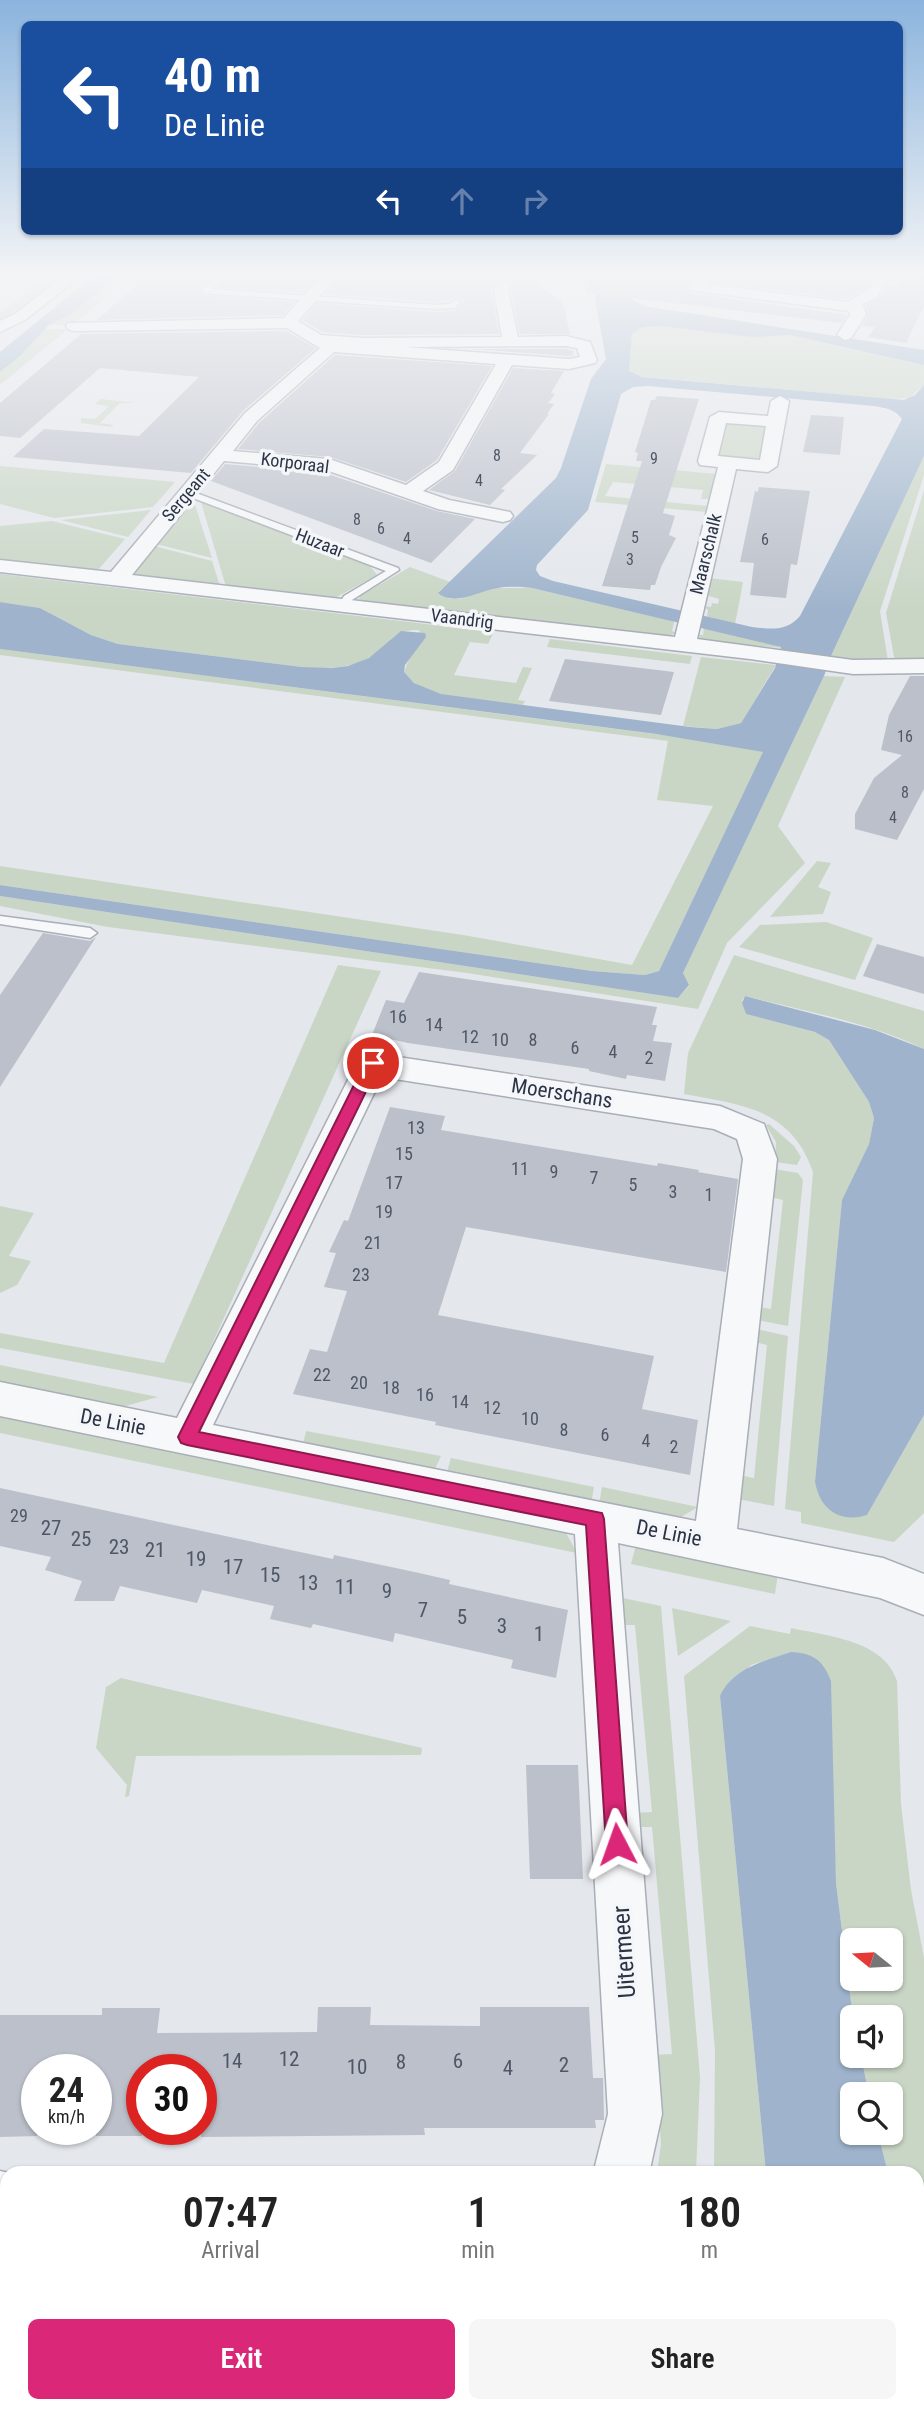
<!DOCTYPE html>
<style>
:root{--surface:#fff;--page:#f6f6f6;--text:#222;--muted:#767676;--accent:#db2777}
body{margin:0;font-family:"Roboto Condensed",sans-serif;background:var(--page);color:var(--text);height:100vh;display:flex;flex-direction:column;font-size:26px;white-space:nowrap}
*{box-sizing:border-box;margin:0}
p{font-size:23px;color:var(--muted)}
.icon{flex:none;width:38px;height:38px;fill:none;stroke:currentColor;stroke-width:2;stroke-linecap:round;stroke-linejoin:round}
.map{position:relative;flex:1;overflow:hidden}
.panel{position:absolute;left:0px;top:2166px;width:924px;height:247px;display:flex;flex-direction:column;background:var(--surface);border-radius:21px 21px 0 0;box-shadow:0 2px 5px #0004}
.panel>*{flex:none}
.top-card{position:absolute;left:21px;top:21px;width:882px;height:214px;border-radius:10px;box-shadow:0 2px 5px #0004;background:#1a4fa0;color:#fff;overflow:hidden}
.needle{width:46px;rotate:288deg}
.fabs{position:absolute;left:840px;top:1928px;display:grid;gap:14px}
.fabs a{display:grid;place-items:center;width:63px;height:63px;border-radius:10px;background:var(--surface);box-shadow:0 2px 5px #0004;font-size:35px}
.speed{position:absolute;left:21px;top:2054px;display:flex;gap:14px;font-size:35px;font-weight:700;text-align:center}
.speed>*{display:grid;place-content:center;width:91px;height:91px;border-radius:50%;background:var(--surface);box-shadow:0 2px 5px #0004;line-height:1}
.speed small{font-size:18px;font-weight:400}
.speed .limit{border:10px solid #d22;background:#fff;color:#111}
.pin{position:absolute;display:grid;place-items:center;width:60px;height:60px;color:#fff;margin:-30px;border:4px solid #fff;border-radius:50%;box-shadow:0 2px 7px #0007}
.me{position:absolute;width:77px;margin:-38px;rotate:356deg;stroke-linejoin:round;filter:drop-shadow(0 0 5px #0008)}
.turn{display:flex;align-items:center;gap:24px;height:147px;padding:0 28px;font-size:32px}
.turn .icon{width:91px;height:91px;stroke-width:2.5}
.turn b{display:block;font-size:49px;line-height:60px}
.lanes{display:flex;align-items:center;height:66px;padding:0 28px;background:#0003;justify-content:center;gap:35px;direction:ltr}
.lanes .off{opacity:.35}
.eta{display:flex;justify-content:space-evenly;align-items:center;height:119px;text-align:center}
.eta b{font-size:42px;font-weight:600;line-height:49px}
.button{display:flex;gap:14px;margin-top:auto;padding:14px 28px}
.button a{flex:1;height:80px;border-radius:10px;background:var(--accent);color:#fff;font-size:28px;font-weight:600;line-height:80px;text-align:center}
.button a+a{background:var(--page);color:var(--text)}
.map>svg:first-child{display:block}
</style>
<div class="map">
<svg width="924" height="2413" viewBox="0 0 924 2413">
<rect width="100%" height="100%" fill="#e4e7ec"/>
<path fill="#c9d6c5" fill-rule="evenodd" d="M 53,273 L 69,273 L 0,322 L 0,313 Z
M 122,273 L 135,273 L 76,322 L 67,325 L 49,325 L 71,314 Z
M 657,326 L 753,337 L 790,335 L 924,365 L 924,385 L 909,398 L 891,399 L 635,376 L 629,371 L 632,334 L 641,328 Z
M 45,329 L 68,329 L 0,385 L 0,372 L 19,357 Z
M 100,399 L 136,403 L 120,403 L 100,423 L 114,425 L 110,427 L 81,423 L 81,418 L 95,419 L 109,406 L 95,404 Z
M 730,423 L 761,425 L 766,429 L 761,457 L 750,460 L 719,455 L 718,452 L 725,424 Z
M 924,456 L 924,475 L 880,611 L 888,661 L 861,661 L 831,656 Z
M 606,464 L 717,474 L 710,499 L 701,499 L 703,490 L 613,482 L 605,496 L 708,506 L 707,512 L 595,502 Z
M 0,466 L 175,482 L 153,507 L 54,518 L 0,504 Z
M 924,490 L 924,661 L 895,662 L 886,613 Z
M 201,502 L 370,566 L 377,575 L 331,600 L 226,587 Z
M 195,505 L 212,558 L 156,544 L 187,506 Z
M 151,510 L 128,537 L 61,520 Z
M 52,521 L 125,539 L 97,571 L 0,560 L 0,526 Z
M 154,546 L 212,561 L 220,586 L 129,576 Z
M 410,567 L 450,582 L 439,591 L 450,599 L 460,599 L 493,588 L 532,588 L 665,619 L 674,622 L 672,631 L 676,633 L 667,637 L 363,603 L 359,600 L 360,596 Z
M 0,574 L 494,632 L 488,644 L 470,642 L 454,675 L 516,683 L 523,667 L 532,668 L 518,700 L 525,701 L 523,705 C 493,702 420,700 404,672 L 420,631 L 417,630 C 391,630 392,644 372,656 C 351,669 326,669 302,667 L 118,644 L 91,635 L 40,608 L 0,602 Z
M 709,578 L 743,582 L 735,624 L 707,617 L 708,610 L 704,606 L 711,607 L 712,603 L 718,604 L 719,599 L 706,595 Z
M 704,627 L 773,644 L 782,648 L 700,640 L 699,635 L 703,635 Z
M 550,639 L 692,656 L 690,664 L 547,647 Z
M 0,649 L 670,736 L 764,752 L 659,971 L 645,975 L 592,971 L 0,885 L 0,866 L 463,935 L 632,965 L 713,806 L 657,800 L 668,741 L 0,655 Z
M 701,657 L 776,665 L 741,723 L 717,729 L 683,726 Z
M 824,676 L 845,677 L 778,826 L 805,863 L 727,943 L 698,1009 L 467,973 L 108,927 L 0,906 L 0,896 L 678,998 L 689,986 L 683,973 Z
M 817,861 L 831,863 L 818,887 L 831,892 L 823,914 L 770,917 Z
M 826,922 L 873,938 L 855,980 L 739,947 L 760,925 Z
M 734,955 L 924,1011 L 924,1049 C 868,1022 805,1011 745,996 L 742,1000 L 746,1014 L 815,1032 L 829,1040 L 869,1102 L 874,1118 L 869,1144 L 842,1201 L 815,1481 L 867,1515 L 924,1415 L 924,1513 L 894,1542 L 801,1523 L 801,1512 L 785,1509 L 813,1172 C 791,1108 742,1105 684,1094 L 688,1053 Z
M 338,965 L 381,971 L 194,1384 L 0,1348 L 0,1333 L 164,1363 Z
M 769,1124 L 794,1146 L 801,1157 L 797,1165 L 775,1162 L 776,1142 L 766,1125 Z
M 774,1169 L 798,1173 L 803,1180 L 788,1326 L 757,1320 L 758,1307 L 771,1309 L 783,1200 L 771,1197 Z
M 0,1206 L 34,1213 L 9,1256 L 31,1261 L 17,1285 L 0,1293 Z
M 756,1329 L 788,1336 L 774,1506 L 737,1499 L 739,1475 L 754,1478 L 767,1345 L 754,1342 Z
M 0,1365 L 158,1397 L 122,1407 L 0,1382 Z
M 0,1416 L 565,1531 L 577,1553 L 0,1433 Z
M 306,1431 L 441,1456 L 433,1473 L 303,1444 Z
M 451,1458 L 594,1487 L 591,1504 L 447,1472 Z
M 602,1487 L 698,1507 L 681,1517 L 599,1504 Z
M 636,1545 L 778,1573 L 775,1594 L 631,1564 Z
M 618,1597 L 661,1606 L 700,2077 L 696,2173 L 657,2173 L 661,2144 L 655,2055 L 672,2054 L 652,1827 L 636,1827 L 635,1813 L 652,1812 L 635,1625 L 620,1625 Z
M 672,1608 L 731,1621 L 678,1656 Z
M 750,1626 L 790,1634 L 791,1628 C 827,1636 884,1640 897,1681 L 901,1804 L 911,1890 L 924,1958 L 924,2288 L 917,2268 L 917,2174 L 888,2173 L 878,2133 L 891,2133 L 891,2095 L 869,2095 L 861,2056 L 891,2056 L 891,2018 L 853,2018 L 836,1883 L 832,1788 L 791,1652 L 751,1665 L 720,1696 L 766,2173 L 714,2173 L 715,2051 L 684,1676 ZM 852,1941 L 891,1941 L 891,1979 L 852,1979 Z
M 121,1678 L 422,1748 L 421,1755 L 136,1756 L 129,1796 L 125,1797 L 127,1785 L 96,1748 L 106,1687 Z
M 381,2406 L 788,2406 L 789,2413 L 405,2413 Z"/>
<path fill="#9fb4cc" fill-rule="evenodd" d="M 97,273 L 122,273 L 71,314 L 49,325 L 19,357 L 0,372 L 0,352 Z
M 599,273 L 636,273 L 633,300 L 644,306 L 924,350 L 924,365 L 790,335 L 753,337 L 657,326 L 641,328 L 632,334 L 629,371 L 642,377 L 904,400 L 915,395 L 924,385 L 924,456 L 831,656 L 824,676 L 683,973 L 689,985 L 678,998 L 0,896 L 0,885 L 592,971 L 645,975 L 659,971 L 763,752 L 656,734 L 0,649 L 0,602 L 40,608 L 91,635 L 118,644 L 302,667 L 332,668 L 348,666 L 369,658 L 401,631 L 425,633 L 426,637 L 405,665 L 404,672 L 414,683 L 441,694 L 690,727 L 717,729 L 741,723 L 775,668 L 781,647 L 532,588 C 521,587 509,586 498,588 C 478,591 456,607 438,593 L 556,478 L 561,468 L 591,379 L 606,359 L 595,299 ZM 648,386 L 874,406 C 885,408 895,409 902,419 L 800,616 C 786,632 771,629 752,627 L 553,581 L 540,576 L 536,570 L 537,565 L 588,510 L 621,394 L 633,387 Z
M 745,996 L 875,1030 L 924,1049 L 924,1415 L 867,1515 C 839,1524 819,1508 815,1481 L 842,1200 L 869,1144 L 874,1118 L 869,1102 L 829,1040 L 815,1032 L 746,1014 L 742,1003 Z
M 791,1652 C 813,1653 823,1660 831,1681 L 836,1883 L 853,2018 L 852,2056 L 861,2056 L 869,2095 L 852,2095 L 852,2133 L 878,2133 L 888,2173 L 766,2173 L 720,1696 C 733,1668 764,1661 791,1652 Z
M 917,2268 L 924,2288 L 924,2413 L 789,2413 L 788,2406 L 917,2406 Z
M 0,2357 L 7,2357 L 7,2406 L 381,2406 L 403,2413 L 0,2413 Z"/>
<path fill="#bbc0ca" d="M 150,273 L 218,273 L 201,287 L 201,295 L 295,302 L 283,315 L 97,320 Z
M 232,273 L 321,273 L 303,293 L 218,287 Z
M 342,273 L 502,273 L 491,290 L 499,334 L 362,335 L 322,332 L 302,320 L 316,303 L 436,312 L 455,311 L 463,301 L 457,298 L 436,302 L 324,294 Z
M 522,273 L 563,302 L 570,334 L 520,334 L 511,291 Z
M 587,273 L 697,273 L 685,287 L 690,293 L 847,315 L 842,323 L 586,293 Z
M 718,273 L 786,273 L 869,283 L 865,289 L 847,299 L 711,282 Z
M 906,273 L 924,273 L 924,306 L 906,343 L 868,337 L 875,327 L 862,326 L 868,316 L 866,305 L 879,298 L 888,285 L 897,286 Z
M 286,331 L 316,348 L 243,411 L 191,473 L 13,457 L 44,429 L 139,436 L 199,377 L 100,368 L 20,438 L 0,436 L 0,403 L 81,334 Z
M 471,349 L 566,349 L 574,351 L 572,356 L 569,356 Z
M 335,355 L 492,366 L 437,460 L 406,482 L 330,457 L 238,449 L 259,423 Z
M 513,368 L 564,371 L 551,393 L 555,394 L 548,403 L 554,404 L 547,414 L 549,414 L 520,453 L 537,455 L 501,489 L 505,490 L 490,505 L 429,490 L 455,471 Z
M 657,396 L 699,399 L 663,513 L 675,516 L 669,535 L 676,538 L 661,567 L 655,585 L 651,585 L 650,590 L 602,586 L 642,461 L 636,461 L 638,453 L 635,452 L 651,400 L 655,400 Z
M 811,415 L 844,417 L 840,455 L 803,452 Z
M 225,464 L 325,473 L 437,511 L 475,519 L 431,563 L 211,481 Z
M 759,487 L 810,491 L 797,565 L 791,564 L 786,598 L 750,595 L 754,563 L 740,562 L 755,491 L 758,492 Z
M 565,659 L 674,672 L 661,715 L 549,701 Z
M 910,676 L 924,676 L 924,789 L 897,840 L 855,829 L 855,814 L 874,778 L 902,755 L 881,750 L 889,715 Z
M 43,933 L 90,941 L 96,937 L 0,1087 L 0,995 Z
M 877,944 L 924,957 L 924,994 L 863,976 Z
M 419,972 L 657,1007 L 652,1025 L 657,1025 L 653,1041 L 672,1043 L 665,1081 L 627,1075 L 626,1079 L 589,1071 L 589,1069 L 408,1043 L 372,1035 L 386,1000 L 404,1003 Z
M 390,1107 L 445,1116 L 441,1130 L 657,1166 L 658,1163 L 699,1170 L 698,1172 L 738,1179 L 726,1272 L 466,1227 L 438,1315 L 654,1356 L 642,1409 L 698,1420 L 690,1475 L 435,1425 L 436,1422 L 293,1394 L 310,1349 L 327,1352 L 347,1291 L 324,1287 L 336,1253 L 329,1252 L 344,1220 L 348,1221 Z
M 0,1488 L 333,1559 L 334,1555 L 410,1571 L 450,1580 L 449,1584 L 568,1610 L 556,1678 L 511,1668 L 513,1660 L 395,1633 L 393,1642 L 313,1624 L 311,1628 L 270,1619 L 274,1606 L 202,1590 L 197,1603 L 120,1586 L 114,1601 L 74,1601 L 82,1581 L 45,1570 L 51,1557 L 0,1546 Z
M 526,1765 L 578,1765 L 583,1879 L 530,1879 Z
M 318,2007 L 371,2007 L 370,2025 L 480,2026 L 480,2007 L 589,2007 L 593,2078 L 603,2078 L 604,2120 L 595,2120 L 596,2128 L 424,2128 L 425,2135 L 201,2137 L 201,2070 L 142,2070 L 142,2136 L 96,2136 L 96,2070 L 37,2070 L 37,2136 L 0,2137 L 0,2015 L 102,2015 L 102,2008 L 160,2008 L 157,2033 L 317,2032 Z"/>
<g fill="none" stroke-linecap="round" stroke-linejoin="round">
<g stroke="#a9aeb7" stroke-width="3">
<path id="lane" d="M 222,273 L 230,273 L 212,289 L 436,305 L 450,304 L 456,300 L 460,302 L 455,308 L 436,309 L 203,293 L 203,289 Z
M 188,490 L 398,568 L 399,570 L 352,600 L 347,608 L 339,608 L 338,606 L 344,596 L 386,571 L 185,495 L 183,493 Z
M 0,916 L 90,928 L 97,933 L 90,938 L 0,924 Z"/>
</g>
<g stroke="#a9aeb7" stroke-width="3">
<path id="street" d="M 68,273 L 84,273 L 25,320 L 0,332 L 0,321 L 15,314 Z
M 324,273 L 339,273 L 298,321 L 321,335 L 362,338 L 502,337 L 494,290 L 505,273 L 519,273 L 508,290 L 518,337 L 566,336 L 590,342 L 597,360 L 595,363 L 569,369 L 512,365 L 453,470 L 423,491 L 449,500 L 510,512 L 513,516 L 510,520 L 503,522 L 438,509 L 326,470 L 224,461 L 132,575 L 675,637 L 718,467 L 700,465 L 698,461 L 710,417 L 719,412 L 768,416 L 771,401 L 780,396 L 789,401 L 777,466 L 768,472 L 736,469 L 697,639 L 853,660 L 924,659 L 924,673 L 853,674 L 750,659 L 0,572 L 0,560 L 111,572 L 245,413 L 320,348 L 287,328 L 74,331 L 68,329 L 66,326 L 68,323 L 284,318 ZM 566,346 L 577,348 L 580,357 L 569,359 L 404,347 ZM 334,352 L 496,364 L 439,462 L 406,485 L 329,459 L 233,451 L 257,421 ZM 726,423 L 766,426 L 760,460 L 718,456 Z
M 700,273 L 715,273 L 706,284 L 848,302 L 867,291 L 879,273 L 893,273 L 877,297 L 863,304 L 866,315 L 851,338 L 845,340 L 837,335 L 850,315 L 849,311 L 690,290 L 688,287 Z
M 372,1053 L 720,1106 L 764,1124 L 777,1159 L 737,1529 L 883,1558 L 924,1574 L 924,1615 L 880,1598 L 618,1543 L 662,2114 L 649,2174 L 593,2174 L 608,2114 L 575,1534 L 0,1416 L 0,1382 L 177,1418 L 356,1064 L 361,1056 ZM 382,1077 L 714,1129 L 737,1139 L 743,1159 L 696,1521 L 213,1425 Z
M 0,2171 L 14,2174 L 7,2174 L 7,2227 L 0,2227 Z"/>
</g>
<use href="#lane" fill="#f7f8fa" fill-rule="evenodd"/>
<use href="#street" fill="#f7f8fa" fill-rule="evenodd"/>
</g>
<linearGradient id="sky" x2="0" y2="1"><stop stop-color="#8bb4dd"/><stop offset="0.45" stop-color="#f3f4f6"/><stop offset="1" stop-color="#f3f4f6" stop-opacity="0"/></linearGradient>
<rect width="924" height="610" fill="url(#sky)"/>
<path fill="#db2777" stroke="#8e194d" stroke-width="2" d="M 373,1058 L 380,1063 L 199,1432 L 602,1513 L 604,1519 L 628,1844 L 625,1852 L 617,1855 L 609,1852 L 606,1844 L 586,1525 L 187,1445 L 181,1443 L 178,1437 L 365,1063 Z"/>
<g text-anchor="middle" stroke-width="7" stroke-linejoin="round" paint-order="stroke">
<g font-size="16" fill="#4f5766">
<text x="497" y="461">8</text>
<text x="654" y="464">9</text>
<text x="479" y="486">4</text>
<text x="357" y="525">8</text>
<text x="381" y="534">6</text>
<text x="635" y="543">5</text>
<text x="407" y="544">4</text>
<text x="765" y="545">6</text>
<text x="630" y="565">3</text>
<text x="905" y="742">16</text>
<text x="905" y="798">8</text>
<text x="893" y="823">4</text>
</g>
<g font-size="18" fill="#2b3445" stroke="#f4f6f9">
<text transform="translate(295 463) rotate(7)" y="6">Korporaal</text>
<text transform="translate(186 495) rotate(-50)" y="6">Sergeant</text>
<text transform="translate(320 543) rotate(21)" y="6">Huzaar</text>
<text transform="translate(706 554) rotate(-76)" y="6">Maarschalk</text>
<text transform="translate(462 619) rotate(7)" y="6">Vaandrig</text>
</g>
<g font-size="18" fill="#4f5766">
<text x="398" y="1023">16</text>
<text x="434" y="1031">14</text>
<text x="470" y="1043">12</text>
<text x="500" y="1046">10</text>
<text x="533" y="1046">8</text>
<text x="575" y="1054">6</text>
<text x="613" y="1058">4</text>
<text x="649" y="1064">2</text>
<text x="416" y="1134">13</text>
<text x="404" y="1160">15</text>
<text x="520" y="1175">11</text>
<text x="554" y="1178">9</text>
<text x="594" y="1184">7</text>
<text x="394" y="1189">17</text>
<text x="633" y="1191">5</text>
<text x="673" y="1198">3</text>
<text x="709" y="1201">1</text>
<text x="384" y="1218">19</text>
<text x="373" y="1249">21</text>
<text x="361" y="1281">23</text>
<text x="322" y="1381">22</text>
<text x="359" y="1389">20</text>
<text x="391" y="1394">18</text>
<text x="425" y="1401">16</text>
<text x="460" y="1408">14</text>
<text x="492" y="1414">12</text>
<text x="530" y="1425">10</text>
<text x="564" y="1436">8</text>
<text x="605" y="1441">6</text>
<text x="646" y="1447">4</text>
<text x="674" y="1453">2</text>
<text x="19" y="1522">29</text>
</g>
<g font-size="21" fill="#2b3445" stroke="#f4f6f9">
<text transform="translate(562 1093) rotate(9)" y="7">Moerschans</text>
<text transform="translate(113 1422) rotate(11)" y="7">De Linie</text>
<text transform="translate(669 1533) rotate(11)" y="7">De Linie</text>
</g>
<g font-size="21" fill="#4f5766">
<text x="51" y="1535">27</text>
<text x="81" y="1546">25</text>
<text x="119" y="1554">23</text>
<text x="155" y="1557">21</text>
<text x="196" y="1566">19</text>
<text x="233" y="1574">17</text>
<text x="270" y="1582">15</text>
<text x="308" y="1590">13</text>
<text x="345" y="1594">11</text>
<text x="387" y="1598">9</text>
<text x="423" y="1617">7</text>
<text x="462" y="1624">5</text>
<text x="502" y="1633">3</text>
<text x="539" y="1641">1</text>
<text x="289" y="2066">12</text>
<text x="232" y="2068">14</text>
<text x="458" y="2068">6</text>
<text x="401" y="2069">8</text>
<text x="564" y="2072">2</text>
<text x="357" y="2074">10</text>
<text x="508" y="2075">4</text>
</g>
<g font-size="24" fill="#2b3445" stroke="#f4f6f9">
<text transform="translate(624 1952) rotate(-94)" y="8">Uitermeer</text>
</g>
</g>
</svg>
<div class="fabs">
<a><svg class="needle" viewBox="-14 -14 28 28"><path d="M0-13l5 13h-10z" fill="#e53935"/><path d="M0 13l5-13h-10z" fill="#767676"/></svg></a>
<a><svg class="icon" aria-label="sound" viewBox="0 0 24 24"><path d="M4 9h4l5-4v14l-5-4H4zM17 9q2 3 0 6"/></svg></a>
<a><svg class="icon" aria-label="search" viewBox="0 0 24 24"><circle cx="10" cy="10" r="6"/><path d="M15 15l6 6"/></svg></a>
</div>
<div class="speed"><div>24<small>km/h</small></div><div class="limit">30</div></div>
<div class="pin" style="left:373px;top:1063px;background:#d93025"><svg class="icon" aria-label="arrive" viewBox="0 0 24 24"><path d="M6 21V4h12l-3 4 3 4H6"/></svg></div>
<svg class="me" style="left:617px;top:1844px" viewBox="-20 -20 40 40"><path d="M0-17L14 15 0 8-14 15z" fill="#db2777" stroke="#fff" stroke-width="4"/></svg>
<div class="top-card">
<div class="turn"><svg class="icon" aria-label="left" viewBox="0 0 24 24"><path d="M17 20v-9H6M10 6l-5 5 5 5"/></svg><div><b>40 m</b>De Linie</div></div>
<div class="lanes"><svg class="icon" aria-label="left" viewBox="0 0 24 24"><path d="M17 20v-9H6M10 6l-5 5 5 5"/></svg><svg class="icon off" aria-label="ahead" viewBox="0 0 24 24"><path d="M12 20V5M6 11l6-6 6 6"/></svg><svg class="icon off" aria-label="right" viewBox="0 0 24 24"><path d="M7 20v-9h11M14 6l5 5-5 5"/></svg></div>
</div>
<section class="panel">
<div class="eta">
<div><b>07:47</b><p>Arrival</p></div>
<div><b>1</b><p>min</p></div>
<div><b>180</b><p>m</p></div>
</div>
<div class="button"><a>Exit</a><a>Share</a></div>
</section>
</div>
